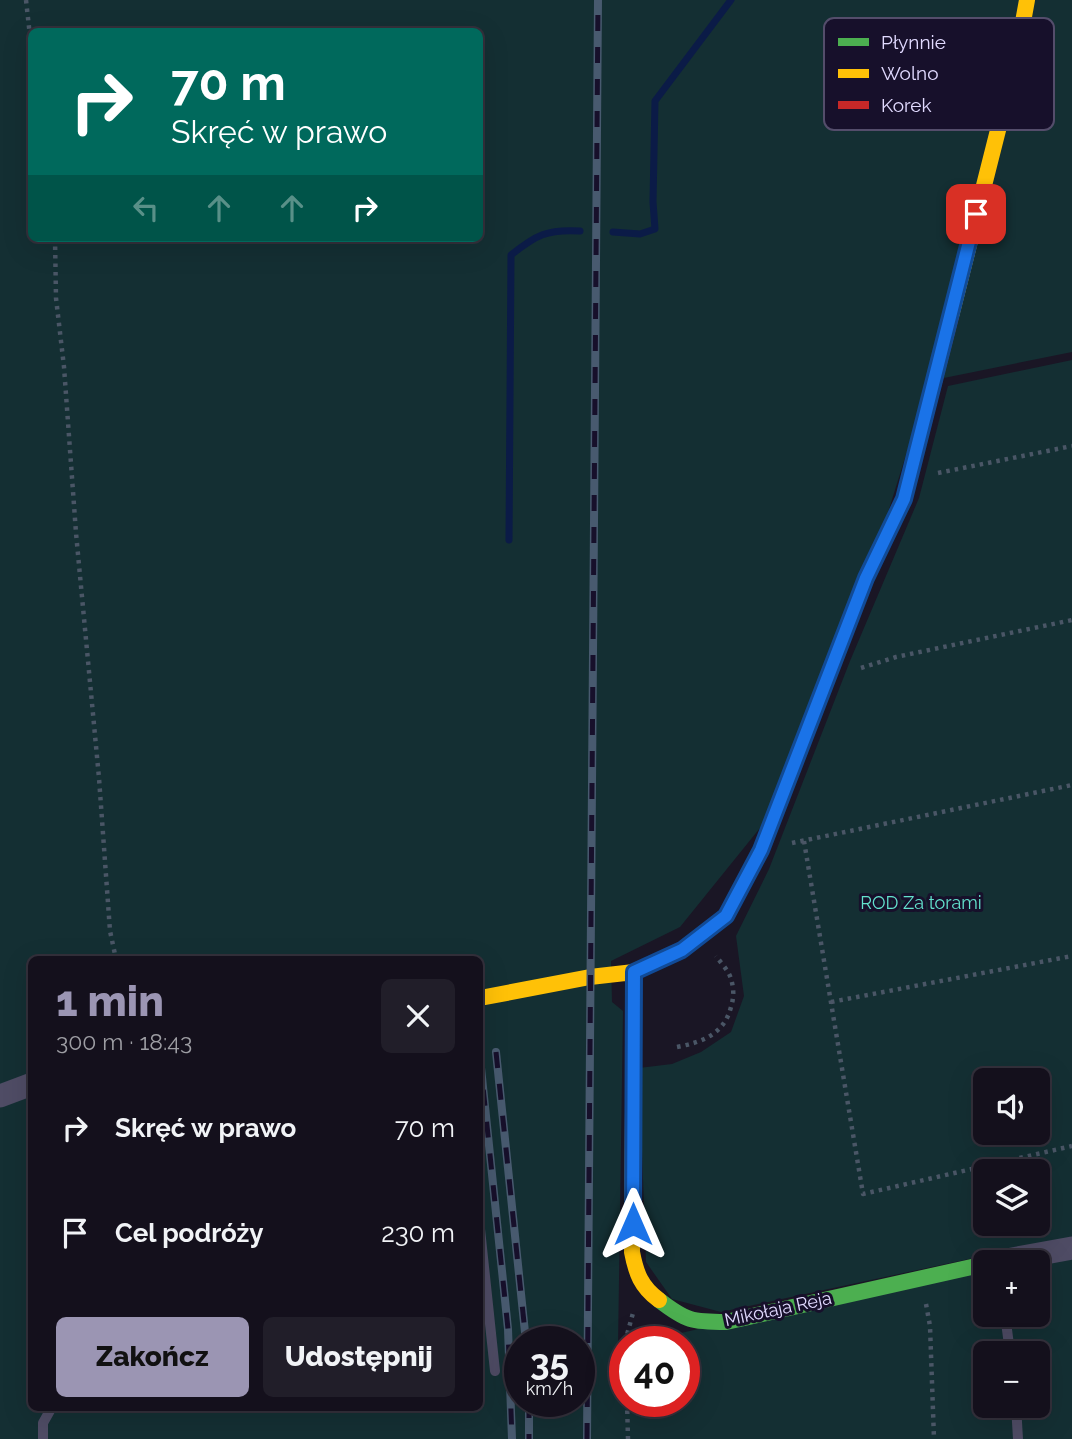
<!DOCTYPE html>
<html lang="pl">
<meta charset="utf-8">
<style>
:root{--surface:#14101c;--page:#211e29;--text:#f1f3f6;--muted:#9d9da3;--line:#33303b;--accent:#9b95b3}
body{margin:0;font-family:Raleway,sans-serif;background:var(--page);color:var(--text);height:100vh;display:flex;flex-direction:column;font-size:26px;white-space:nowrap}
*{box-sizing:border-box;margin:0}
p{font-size:23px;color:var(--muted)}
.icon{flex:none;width:38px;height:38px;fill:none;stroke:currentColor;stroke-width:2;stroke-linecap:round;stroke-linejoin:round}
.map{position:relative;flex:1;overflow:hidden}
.side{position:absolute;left:28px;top:956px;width:455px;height:455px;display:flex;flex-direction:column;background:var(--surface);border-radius:10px;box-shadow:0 7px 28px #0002,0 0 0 2px var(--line)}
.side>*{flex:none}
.guide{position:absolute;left:28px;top:28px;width:455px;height:214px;border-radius:10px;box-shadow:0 7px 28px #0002,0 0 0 2px var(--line);background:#00695c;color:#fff;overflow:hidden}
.tools{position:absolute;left:973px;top:1068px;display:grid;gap:14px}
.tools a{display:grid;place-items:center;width:77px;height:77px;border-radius:10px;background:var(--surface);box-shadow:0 7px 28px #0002,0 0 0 2px var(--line);font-size:35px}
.speed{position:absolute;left:504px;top:1326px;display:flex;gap:14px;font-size:35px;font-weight:700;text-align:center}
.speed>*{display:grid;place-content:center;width:91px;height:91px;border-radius:50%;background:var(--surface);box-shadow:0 7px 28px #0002,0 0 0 2px var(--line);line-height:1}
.speed small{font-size:18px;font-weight:400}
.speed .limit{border:10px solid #d22;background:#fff;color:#111}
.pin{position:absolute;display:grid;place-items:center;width:60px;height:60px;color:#fff;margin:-30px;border-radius:14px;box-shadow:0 4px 10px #0006}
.me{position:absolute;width:77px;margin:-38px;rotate:0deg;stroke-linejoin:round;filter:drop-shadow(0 0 5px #0008)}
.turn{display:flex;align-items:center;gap:24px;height:147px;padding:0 28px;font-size:32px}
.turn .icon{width:91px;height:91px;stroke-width:2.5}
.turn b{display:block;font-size:49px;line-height:60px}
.lanes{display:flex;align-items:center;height:66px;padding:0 28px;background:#0003;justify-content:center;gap:35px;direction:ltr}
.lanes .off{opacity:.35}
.round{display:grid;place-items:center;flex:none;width:74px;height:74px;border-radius:10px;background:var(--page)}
.head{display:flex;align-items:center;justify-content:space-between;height:119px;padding:0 28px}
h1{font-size:42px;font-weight:800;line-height:52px;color:var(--accent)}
.action{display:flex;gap:14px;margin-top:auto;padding:14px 28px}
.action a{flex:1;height:80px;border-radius:10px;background:var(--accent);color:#111;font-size:28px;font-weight:800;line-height:80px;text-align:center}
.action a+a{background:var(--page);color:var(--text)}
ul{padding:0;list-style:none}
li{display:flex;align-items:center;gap:21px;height:105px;padding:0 28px}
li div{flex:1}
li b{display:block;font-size:26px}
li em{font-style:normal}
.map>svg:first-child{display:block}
</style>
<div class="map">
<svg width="1072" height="1439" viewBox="0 0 1072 1439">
<rect width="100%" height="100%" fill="#1a1625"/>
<path fill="#142f33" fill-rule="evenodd" d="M 0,0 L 1072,0 L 1072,352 L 929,381 L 875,554 L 772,813 L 680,927 L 611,961 L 612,1002 L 623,1011 L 618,1347 L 625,1346 L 625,1402 L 684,1402 L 684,1342 L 641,1342 L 907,1282 L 985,1267 L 985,1314 L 1038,1314 L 1038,1262 L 1072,1250 L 1072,1439 L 0,1439 ZM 32,32 L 480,32 L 480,238 L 32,238 ZM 32,959 L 480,959 L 480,1407 L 32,1407 ZM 520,1342 L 579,1342 L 579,1402 L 520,1402 ZM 985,1353 L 1038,1353 L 1038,1405 L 985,1405 Z
M 1072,360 L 1072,1237 L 721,1312 L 672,1299 L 646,1262 L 639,1068 L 672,1064 L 701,1052 L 731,1032 L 744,996 L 736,936 L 769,869 L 850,661 L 919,498 L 948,386 ZM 985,1080 L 1038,1080 L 1038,1132 L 985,1132 ZM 985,1171 L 1038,1171 L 1038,1223 L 985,1223 Z"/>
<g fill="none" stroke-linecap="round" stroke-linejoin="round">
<path stroke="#0b1b47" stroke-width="7" d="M 613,232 L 640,234 L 655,229 L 653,202 L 655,101 L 731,0
M 509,540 L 511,255 C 536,235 547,229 580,231"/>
<path stroke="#4a5666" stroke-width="4.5" stroke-dasharray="3.5 5" stroke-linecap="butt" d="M 26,0 L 32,54
M 55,238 L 56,298 L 64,367 L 76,533 L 99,778 L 110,931 L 116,959
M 938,473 L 1072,446
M 861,668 L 896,657 L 1072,620
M 804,841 L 863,1194 L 1072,1146
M 792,843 L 1072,785
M 831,1002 L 1072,956
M 677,1047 C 703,1042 724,1034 731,1007 C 734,997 734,989 731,979 C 729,971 721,963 716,956
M 926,1304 L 930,1326 L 934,1439
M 625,1342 L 633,1313
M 627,1402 L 628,1439"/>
<path stroke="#4f4c65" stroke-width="10" d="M 480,1229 L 495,1371
M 1005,1314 L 1010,1353
M 1016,1405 L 1018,1439
M 43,1439 L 43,1423 L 52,1407"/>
<path stroke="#4f4c65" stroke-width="23" d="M 0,1096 L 32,1084
M 996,1262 L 1072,1248"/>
<path stroke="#4caf50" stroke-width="16" d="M 659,1300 C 686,1321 692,1322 726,1322 L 985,1264"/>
<path stroke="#ffc107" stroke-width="16" d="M 951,316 L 1017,55 L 1027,0
M 634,972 L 632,1252 C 636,1273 641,1287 659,1300
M 480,998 L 590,977 L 634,972 L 682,950 L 726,916 L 761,850 L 809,726"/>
<path stroke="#c62828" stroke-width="16" d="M 809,726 L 866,578 L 904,499 L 951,316"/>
<g stroke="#485a6f" stroke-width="8">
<path id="rail" d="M 496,1052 L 526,1342
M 480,1058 L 508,1329 L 512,1439
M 529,1402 L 529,1439
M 587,1439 L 598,0"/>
</g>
<use href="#rail" stroke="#17102b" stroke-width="5" stroke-dasharray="16" stroke-linecap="butt"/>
</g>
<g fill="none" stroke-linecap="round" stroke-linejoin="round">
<g stroke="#114b97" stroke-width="18">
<path id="route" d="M 633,1224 L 634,972 L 682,950 L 726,916 L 761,850 L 866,578 L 904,499 L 976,214"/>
</g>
<use href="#route" stroke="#1a73e8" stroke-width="12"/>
</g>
<g text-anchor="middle" stroke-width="6" stroke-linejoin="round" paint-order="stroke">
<g font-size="18" fill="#63e2cd" stroke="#17102b">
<text x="921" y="909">ROD Za torami</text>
</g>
<g font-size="18" fill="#e1daff" stroke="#17102b">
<text transform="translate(778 1309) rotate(-12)" y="6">Mikołaja Reja</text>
</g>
</g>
<rect x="824" y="18" width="230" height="112" rx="10" fill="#17102b" stroke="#544d6b" stroke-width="2"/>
<rect x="838" y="38" width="31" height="8" fill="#4caf50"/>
<rect x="838" y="69" width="31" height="9" fill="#ffc107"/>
<rect x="838" y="101" width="31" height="8" fill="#c62828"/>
<g font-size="19" fill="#e1daff">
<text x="881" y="49">Płynnie</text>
<text x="881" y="80">Wolno</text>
<text x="881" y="112">Korek</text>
</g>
</svg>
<div class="tools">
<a><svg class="icon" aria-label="sound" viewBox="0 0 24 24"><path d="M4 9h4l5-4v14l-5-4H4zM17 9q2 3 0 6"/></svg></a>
<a><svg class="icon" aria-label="layers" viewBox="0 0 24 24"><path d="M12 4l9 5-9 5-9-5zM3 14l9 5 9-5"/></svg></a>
<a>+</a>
<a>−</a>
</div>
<div class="speed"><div>35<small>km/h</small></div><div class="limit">40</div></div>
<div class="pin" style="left:976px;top:214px;background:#d93025"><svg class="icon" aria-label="arrive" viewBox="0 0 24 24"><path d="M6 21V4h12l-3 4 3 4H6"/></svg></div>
<svg class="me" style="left:633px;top:1224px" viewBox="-20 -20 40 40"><path d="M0-17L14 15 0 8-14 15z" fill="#1a73e8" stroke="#fff" stroke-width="4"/></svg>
<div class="guide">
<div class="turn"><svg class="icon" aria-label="right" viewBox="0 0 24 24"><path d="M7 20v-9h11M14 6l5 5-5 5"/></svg><div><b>70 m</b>Skręć w prawo</div></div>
<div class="lanes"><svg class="icon off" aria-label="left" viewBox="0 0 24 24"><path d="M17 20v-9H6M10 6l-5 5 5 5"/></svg><svg class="icon off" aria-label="ahead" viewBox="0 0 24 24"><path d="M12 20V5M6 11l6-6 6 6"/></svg><svg class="icon off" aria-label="ahead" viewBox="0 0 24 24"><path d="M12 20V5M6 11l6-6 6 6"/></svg><svg class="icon" aria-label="right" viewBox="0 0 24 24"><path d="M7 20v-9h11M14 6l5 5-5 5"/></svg></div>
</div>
<section class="side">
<div class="head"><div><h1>1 min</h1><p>300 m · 18:43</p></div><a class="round"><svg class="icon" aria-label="close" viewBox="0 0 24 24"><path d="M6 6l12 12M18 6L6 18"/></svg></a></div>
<ul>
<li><svg class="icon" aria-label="right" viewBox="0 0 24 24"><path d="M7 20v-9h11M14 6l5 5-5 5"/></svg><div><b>Skręć w prawo</b></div><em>70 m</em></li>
<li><svg class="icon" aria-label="arrive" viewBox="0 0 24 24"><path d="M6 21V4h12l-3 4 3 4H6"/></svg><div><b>Cel podróży</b></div><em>230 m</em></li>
</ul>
<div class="action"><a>Zakończ</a><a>Udostępnij</a></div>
</section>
</div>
